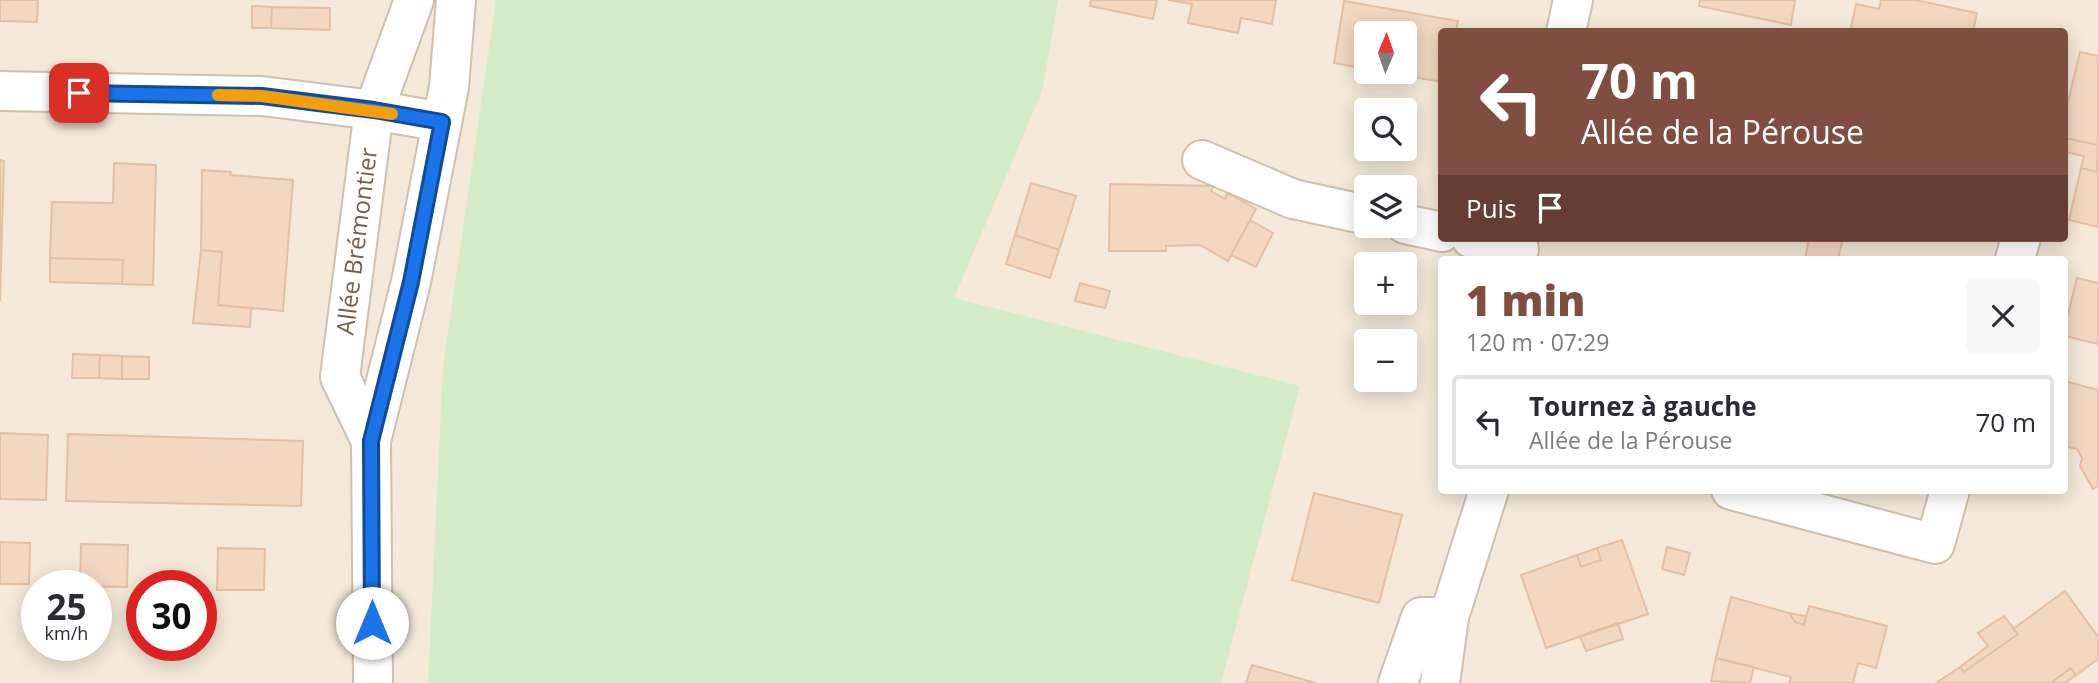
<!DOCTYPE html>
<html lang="fr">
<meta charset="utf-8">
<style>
:root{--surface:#fff;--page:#f7f7f7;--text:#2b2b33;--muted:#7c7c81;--line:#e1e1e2;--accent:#7f4e40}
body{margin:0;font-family:"Open Sans",sans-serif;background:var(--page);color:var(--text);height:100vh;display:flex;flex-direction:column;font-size:26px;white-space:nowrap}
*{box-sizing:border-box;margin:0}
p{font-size:23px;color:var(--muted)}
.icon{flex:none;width:38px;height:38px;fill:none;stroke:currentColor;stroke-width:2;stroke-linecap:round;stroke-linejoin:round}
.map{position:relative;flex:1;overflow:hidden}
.details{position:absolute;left:1438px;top:256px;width:630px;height:238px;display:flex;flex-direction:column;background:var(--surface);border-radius:7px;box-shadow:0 4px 18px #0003}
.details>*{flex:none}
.guide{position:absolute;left:1438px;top:28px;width:630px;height:214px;border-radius:7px;box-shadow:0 4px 18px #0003;background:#7f4e40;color:#fff;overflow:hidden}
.needle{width:46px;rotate:2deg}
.tools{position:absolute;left:1354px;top:21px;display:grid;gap:14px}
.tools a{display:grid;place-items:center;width:63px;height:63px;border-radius:7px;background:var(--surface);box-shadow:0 4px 18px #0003;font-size:35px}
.speed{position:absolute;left:21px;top:570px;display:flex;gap:14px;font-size:35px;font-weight:700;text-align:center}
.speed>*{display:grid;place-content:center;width:91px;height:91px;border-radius:50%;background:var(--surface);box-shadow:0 4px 18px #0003;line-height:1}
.speed small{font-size:18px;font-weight:400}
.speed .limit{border:10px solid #d22;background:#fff;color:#111}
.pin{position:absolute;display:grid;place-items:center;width:60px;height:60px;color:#fff;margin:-30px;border-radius:14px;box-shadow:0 4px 10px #0006}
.me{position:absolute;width:77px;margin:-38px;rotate:0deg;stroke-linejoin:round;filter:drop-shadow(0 0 5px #0008)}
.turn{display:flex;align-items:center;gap:24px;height:147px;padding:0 28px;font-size:32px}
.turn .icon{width:91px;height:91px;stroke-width:2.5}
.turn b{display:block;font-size:49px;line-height:60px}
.then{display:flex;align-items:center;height:66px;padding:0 28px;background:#0003;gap:14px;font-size:26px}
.round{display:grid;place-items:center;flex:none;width:74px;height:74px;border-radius:7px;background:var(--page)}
.headline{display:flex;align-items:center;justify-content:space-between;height:119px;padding:0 28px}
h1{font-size:42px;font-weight:800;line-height:52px;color:var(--accent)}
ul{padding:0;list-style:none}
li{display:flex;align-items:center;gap:21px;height:94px;margin:0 14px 10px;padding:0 14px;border:4px solid var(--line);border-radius:7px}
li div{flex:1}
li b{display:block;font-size:26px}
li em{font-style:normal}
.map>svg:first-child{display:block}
</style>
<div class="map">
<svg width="2098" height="683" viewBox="0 0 2098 683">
<rect width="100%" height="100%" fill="#fdf6ea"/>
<path fill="#f4e9d8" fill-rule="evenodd" d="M 0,0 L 2098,0 L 2098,683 L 0,683 ZM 1442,32 L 2065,32 L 2065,238 L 1442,238 ZM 1367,33 L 1405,33 L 1405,72 L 1367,72 ZM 1367,110 L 1405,110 L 1405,149 L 1367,149 ZM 1367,187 L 1405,187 L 1405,226 L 1367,226 ZM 1442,259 L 2065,259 L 2065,490 L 1442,490 ZM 1367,264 L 1405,264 L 1405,303 L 1367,303 ZM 1367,341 L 1405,341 L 1405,380 L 1367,380 ZM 37,586 L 96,586 L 96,646 L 37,646 ZM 142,586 L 201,586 L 201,646 L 142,646 Z"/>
<path fill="#d4ebc7" d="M 496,0 L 1058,0 L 1042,92 L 954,298 L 1300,386 L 1221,683 L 428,683 L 443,367 Z"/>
<path fill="#f2d7c1" stroke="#e5bfa2" stroke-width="2" d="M 0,0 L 38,0 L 37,22 L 0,21 Z
M 1091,0 L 1157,0 L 1153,19 L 1090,6 Z
M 1168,0 L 1276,0 L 1272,24 L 1241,18 L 1238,33 L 1188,23 L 1192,4 Z
M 1700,0 L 1795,0 L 1791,25 L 1699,6 Z
M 1881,0 L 1915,0 L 1977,13 L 1973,32 L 1850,32 L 1856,4 L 1879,9 Z
M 1344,1 L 1458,21 L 1456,31 L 1459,32 L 1442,32 L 1442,82 L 1385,72 L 1405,72 L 1405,33 L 1367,33 L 1367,69 L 1334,63 Z
M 252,6 L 272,7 L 271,28 L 252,28 Z
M 272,7 L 330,8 L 330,30 L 271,28 Z
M 2080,52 L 2098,56 L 2098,145 L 2065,138 L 2065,114 Z
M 2065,138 L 2098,145 L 2097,172 L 2081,168 L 2084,156 L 2065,152 Z
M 0,160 L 4,161 L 0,301 Z
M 114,163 L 156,165 L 153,285 L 122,284 L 123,260 L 50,258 L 52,202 L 113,203 Z
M 2081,168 L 2097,172 L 2098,169 L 2098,227 L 2069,220 Z
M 202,170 L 231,172 L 230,175 L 293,180 L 283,311 L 218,305 L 222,252 L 201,250 Z
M 1031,183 L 1076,196 L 1059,250 L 1015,235 Z
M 1110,184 L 1214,186 L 1211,191 L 1225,199 L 1228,193 L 1256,209 L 1228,261 L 1200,245 L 1166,246 L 1166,251 L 1109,251 Z
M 1250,220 L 1273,233 L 1256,267 L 1231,255 Z
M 1015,235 L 1059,250 L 1050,278 L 1006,264 Z
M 1809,238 L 1843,238 L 1838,259 L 1805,259 Z
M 201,250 L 222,252 L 218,305 L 251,308 L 250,327 L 193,323 Z
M 50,258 L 123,260 L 122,284 L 50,282 Z
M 2077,278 L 2098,283 L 2098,344 L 2065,336 L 2065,326 Z
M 1080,283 L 1110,291 L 1105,308 L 1075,301 Z
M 73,354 L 100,355 L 99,378 L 72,378 Z
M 100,355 L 122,356 L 122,379 L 99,378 Z
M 122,356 L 149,357 L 149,379 L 122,379 Z
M 2065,381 L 2098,390 L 2098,486 L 2093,489 L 2080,466 L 2082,458 L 2077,449 L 2069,447 L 2065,442 Z
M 0,433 L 48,435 L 46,500 L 0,499 Z
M 68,434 L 303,441 L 301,506 L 66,501 Z
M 1314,493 L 1402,515 L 1379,603 L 1292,580 Z
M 1622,540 L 1648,614 L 1546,648 L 1521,575 L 1577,555 L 1581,567 L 1601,560 L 1597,548 Z
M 0,542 L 30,543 L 29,584 L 0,584 Z
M 81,544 L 128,545 L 127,587 L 80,586 Z
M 1667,547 L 1690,553 L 1684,575 L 1662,569 Z
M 218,548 L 265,549 L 264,590 L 217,590 Z
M 1597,548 L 1601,560 L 1581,567 L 1577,555 Z
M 2065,591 L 2098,637 L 2098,659 L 2076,675 L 2071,668 L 2051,683 L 1936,683 L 1960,667 L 1964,672 L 2018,634 L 2013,629 Z
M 1731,597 L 1789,613 L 1795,622 L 1804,625 L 1809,606 L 1887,626 L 1876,668 L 1858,663 L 1853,683 L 1789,683 L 1791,677 L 1716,658 Z
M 1789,613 L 1806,616 L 1804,625 L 1795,622 Z
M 2004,616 L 2018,634 L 1964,672 L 1960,667 L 1988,646 L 1978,633 Z
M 1618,623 L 1623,639 L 1586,651 L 1580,636 Z
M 1716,658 L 1754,667 L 1750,683 L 1711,681 Z
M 1252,665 L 1316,683 L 1246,683 Z
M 2071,668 L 2076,675 L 2065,683 L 2051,683 Z"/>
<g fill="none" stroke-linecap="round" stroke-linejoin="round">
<g stroke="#cfbfae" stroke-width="42">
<g id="minor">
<path d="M 1566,32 L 1573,0"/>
<path d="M 0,91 L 262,96 L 374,110 L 442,122"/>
<path d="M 1202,160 L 1293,199 L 1367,215"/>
<path d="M 1405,224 L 1442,232"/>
<path d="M 1471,238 L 1519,249"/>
<path d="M 2015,259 L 2021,238"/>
<path id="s1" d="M 371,441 L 340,377 L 374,110 L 414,0"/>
<path d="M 1731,490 L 1935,544 L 1950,490"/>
<path d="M 373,683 L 371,441 L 411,282 L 449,87 L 456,0"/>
<path d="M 1398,683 L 1421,617 L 1449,617"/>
<path d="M 1440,683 L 1449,617 L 1489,490"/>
</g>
</g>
<use href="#minor" stroke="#fff" stroke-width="38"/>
</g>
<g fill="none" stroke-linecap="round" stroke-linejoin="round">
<g stroke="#114b97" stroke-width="18">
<path id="route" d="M 79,93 L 262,96 L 374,110 L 442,122 L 411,282 L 371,441 L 372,623"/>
</g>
<use href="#route" stroke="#1a73e8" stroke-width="12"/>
<path stroke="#f59e0b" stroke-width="12" d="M 218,95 L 262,96 L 392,114"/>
</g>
<g text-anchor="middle" stroke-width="5" stroke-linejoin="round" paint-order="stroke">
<g font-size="24" fill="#785e4c" stroke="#fffaf0">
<text dy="8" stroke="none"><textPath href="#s1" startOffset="208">Allée Brémontier</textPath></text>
</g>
</g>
</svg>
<div class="tools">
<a><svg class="needle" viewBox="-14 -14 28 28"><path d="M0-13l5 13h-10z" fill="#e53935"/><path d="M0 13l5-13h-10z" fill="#7c7c81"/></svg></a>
<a><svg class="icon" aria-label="search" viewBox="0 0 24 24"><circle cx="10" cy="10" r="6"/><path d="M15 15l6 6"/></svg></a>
<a><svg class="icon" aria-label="layers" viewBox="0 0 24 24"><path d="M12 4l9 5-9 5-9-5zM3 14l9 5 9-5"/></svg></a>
<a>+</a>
<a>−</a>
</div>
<div class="speed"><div>25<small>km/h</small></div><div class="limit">30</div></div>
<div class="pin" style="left:79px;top:93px;background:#d93025"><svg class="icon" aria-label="arrive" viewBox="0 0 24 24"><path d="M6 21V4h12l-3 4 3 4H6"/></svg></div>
<svg class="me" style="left:372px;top:623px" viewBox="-20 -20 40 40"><circle r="19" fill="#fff"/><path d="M0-13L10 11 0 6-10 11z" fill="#1a73e8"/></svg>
<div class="guide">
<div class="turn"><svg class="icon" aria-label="left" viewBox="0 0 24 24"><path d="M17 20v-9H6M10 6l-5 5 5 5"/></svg><div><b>70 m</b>Allée de la Pérouse</div></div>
<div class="then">Puis<svg class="icon" aria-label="arrive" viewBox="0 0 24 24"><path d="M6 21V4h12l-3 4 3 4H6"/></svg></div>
</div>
<section class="details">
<div class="headline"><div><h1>1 min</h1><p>120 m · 07:29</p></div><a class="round"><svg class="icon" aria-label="close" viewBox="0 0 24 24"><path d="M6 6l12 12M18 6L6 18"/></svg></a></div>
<ul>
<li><svg class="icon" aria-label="left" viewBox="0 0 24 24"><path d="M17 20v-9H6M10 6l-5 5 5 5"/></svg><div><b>Tournez à gauche</b><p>Allée de la Pérouse</p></div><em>70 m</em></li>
</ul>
</section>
</div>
